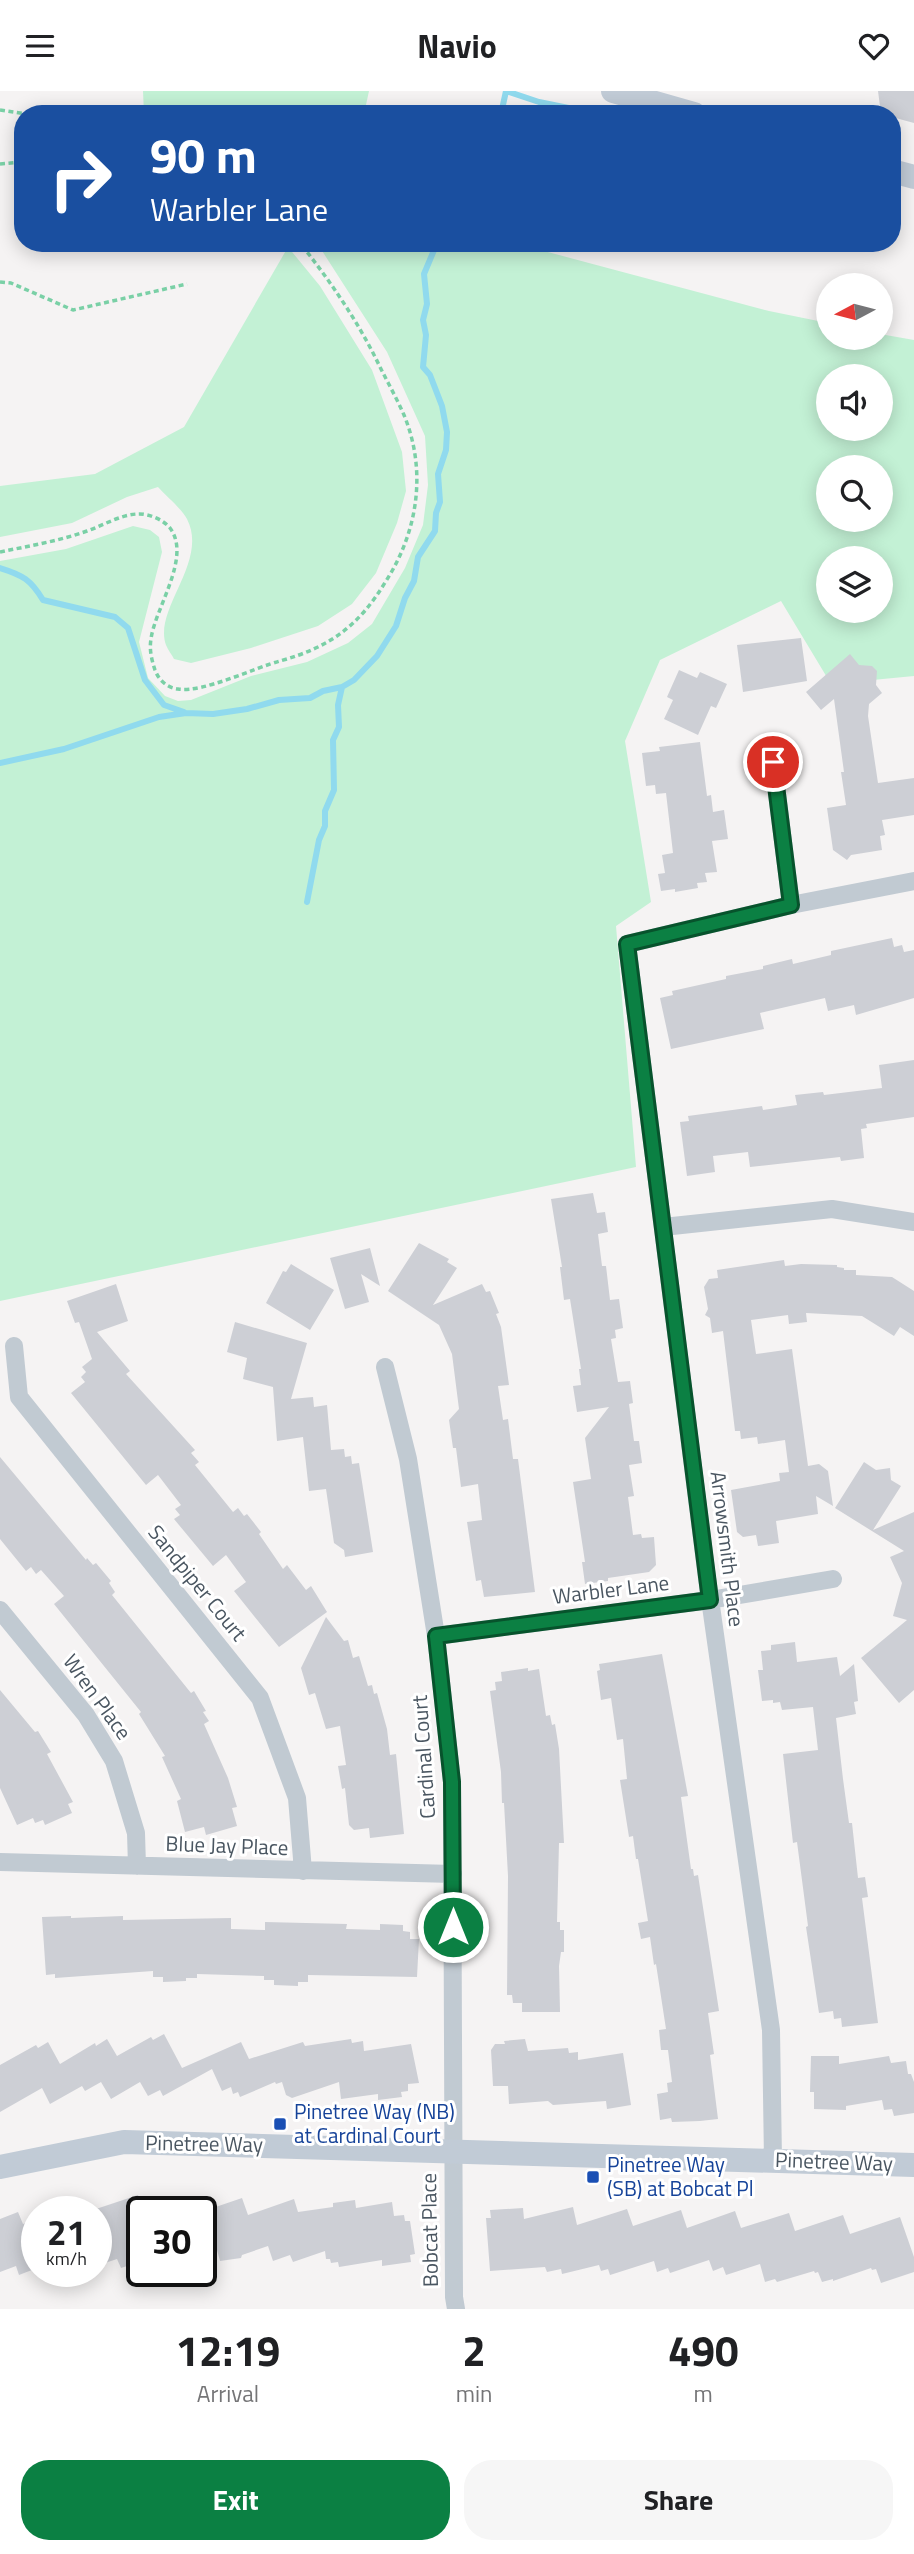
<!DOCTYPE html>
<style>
:root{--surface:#fff;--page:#f6f6f6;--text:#202124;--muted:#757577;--accent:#0b8043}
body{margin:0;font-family:"Titillium Web",sans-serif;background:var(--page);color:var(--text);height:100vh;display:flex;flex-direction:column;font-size:26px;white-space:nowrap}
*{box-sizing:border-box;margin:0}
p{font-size:23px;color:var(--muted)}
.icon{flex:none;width:38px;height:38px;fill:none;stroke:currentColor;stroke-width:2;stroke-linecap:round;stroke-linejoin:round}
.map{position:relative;height:2218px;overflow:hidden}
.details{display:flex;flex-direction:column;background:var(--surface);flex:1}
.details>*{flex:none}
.hud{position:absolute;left:14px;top:14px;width:887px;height:147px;border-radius:28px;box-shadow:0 4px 18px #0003;background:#1a4fa0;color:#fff;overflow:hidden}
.needle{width:46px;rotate:263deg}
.fabs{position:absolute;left:816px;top:182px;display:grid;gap:14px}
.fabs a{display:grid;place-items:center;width:77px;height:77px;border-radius:50%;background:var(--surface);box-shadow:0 4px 18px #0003;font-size:35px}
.speed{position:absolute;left:21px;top:2105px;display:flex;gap:14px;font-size:35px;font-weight:700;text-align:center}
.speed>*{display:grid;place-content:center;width:91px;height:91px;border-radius:50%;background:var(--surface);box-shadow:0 4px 18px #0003;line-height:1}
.speed small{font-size:18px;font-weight:400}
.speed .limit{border:4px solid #111;border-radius:10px;background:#fff;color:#111}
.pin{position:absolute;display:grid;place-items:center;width:60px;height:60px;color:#fff;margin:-30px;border:4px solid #fff;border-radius:50%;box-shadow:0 2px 7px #0007}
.me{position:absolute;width:77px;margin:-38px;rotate:0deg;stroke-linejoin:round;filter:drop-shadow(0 0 5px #0008)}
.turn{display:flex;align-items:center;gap:24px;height:147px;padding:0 21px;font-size:32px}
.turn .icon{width:91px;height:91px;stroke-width:2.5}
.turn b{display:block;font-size:49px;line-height:60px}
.eta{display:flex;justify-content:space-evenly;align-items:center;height:119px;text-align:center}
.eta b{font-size:42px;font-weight:700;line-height:49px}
.primary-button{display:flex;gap:14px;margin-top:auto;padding:14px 21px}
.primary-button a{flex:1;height:80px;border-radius:28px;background:var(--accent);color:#fff;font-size:28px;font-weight:700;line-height:80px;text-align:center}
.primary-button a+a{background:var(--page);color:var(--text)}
header{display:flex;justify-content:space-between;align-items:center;height:91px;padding:0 21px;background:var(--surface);font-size:32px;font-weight:700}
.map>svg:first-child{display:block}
</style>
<header><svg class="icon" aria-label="menu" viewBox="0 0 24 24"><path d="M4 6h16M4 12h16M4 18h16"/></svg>Navio<svg class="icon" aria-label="heart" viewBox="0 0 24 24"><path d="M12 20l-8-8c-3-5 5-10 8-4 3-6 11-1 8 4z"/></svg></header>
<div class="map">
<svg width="914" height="2218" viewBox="0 0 914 2218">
<rect width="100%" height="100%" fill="#f5f3f3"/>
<path fill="#c3f1d5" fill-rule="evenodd" d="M 143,0 L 369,0 L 364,23 L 144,23 Z
M 317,152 L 514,152 L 769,220 L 828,232 L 828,247 L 880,247 L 880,243 L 914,249 L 914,585 L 831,593 L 781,510 L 660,569 L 625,650 L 651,811 L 616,835 L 636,1076 L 0,1210 L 0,470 L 66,458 L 133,435 L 150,439 L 159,446 L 162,461 L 139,551 L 148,587 L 165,605 L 178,610 L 191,609 L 251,585 L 307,571 L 348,552 L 372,533 L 405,477 L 423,434 L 428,394 L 425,345 L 387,261 ZM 828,285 L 880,285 L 880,338 L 828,338 ZM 828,376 L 880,376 L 880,429 L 828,429 ZM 828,467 L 880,467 L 880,520 L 828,520 Z
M 288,156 L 320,195 L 372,279 L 402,361 L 406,400 L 397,432 L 376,482 L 352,513 L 318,535 L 251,557 L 191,572 L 174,568 C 172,564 168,559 166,554 C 153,518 209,471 187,428 C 181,417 166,405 158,396 L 127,406 L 72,432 L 0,446 L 0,395 L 95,383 L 184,336 Z"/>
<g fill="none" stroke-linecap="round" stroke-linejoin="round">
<path stroke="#90daee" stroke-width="6" d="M 501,23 L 506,0 L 539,11 L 598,23
M 0,477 C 23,484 31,489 43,509 L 115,526 L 128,537 L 145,589 L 164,614 L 184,621
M 0,672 L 64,658 L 159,626 L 186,622 L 213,623 L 247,618 L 279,609 L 310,607 L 323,600 L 342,596 L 354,589 L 377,565 L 396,535 L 405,507 L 414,490 L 418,466 L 435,440 L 436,422 L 440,411 L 438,383 L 446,359 L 447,341 L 442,315 L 430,284 L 423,276 L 426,244 L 423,229 L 427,213 L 424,183 L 437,152
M 307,811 L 319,749 L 325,735 L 325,720 L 334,699 L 333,649 L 339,636 L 338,614 L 342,596"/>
</g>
<path fill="#cdcfd5" d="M 878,0 L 914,0 L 914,32 L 892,26 L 892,23 L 881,23 Z
M 801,547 L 807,590 L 743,601 L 737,554 Z
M 850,563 L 859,574 L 872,575 L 877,580 L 876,594 L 882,602 L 869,613 L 868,625 L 878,692 L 914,687 L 914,724 L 882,729 L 885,744 L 880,745 L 882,759 L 851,764 L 847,769 L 833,759 L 827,717 L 846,714 L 841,681 L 844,681 L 834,608 L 821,619 L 806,601 Z
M 679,579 L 697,587 L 700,581 L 727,593 L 716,617 L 711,615 L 698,644 L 664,628 L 673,609 L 667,606 Z
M 700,651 L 707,705 L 711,704 L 713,721 L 724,719 L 728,748 L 712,750 L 717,781 L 705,782 L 707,791 L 697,792 L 698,797 L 675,801 L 675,798 L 661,800 L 658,783 L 665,782 L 662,764 L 673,762 L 666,702 L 656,703 L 655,694 L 646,695 L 642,662 L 660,660 L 659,656 Z
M 892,847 L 894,856 L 902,854 L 904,861 L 914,859 L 914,907 L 856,924 L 854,914 L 828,920 L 825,907 L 760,922 L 764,938 L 671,958 L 660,907 L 673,904 L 672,900 L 726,888 L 726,885 L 763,878 L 763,875 L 792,868 L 793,873 L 831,864 L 831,860 Z
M 914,969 L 914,1026 L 866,1033 L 867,1037 L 861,1038 L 864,1067 L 841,1070 L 840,1066 L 750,1076 L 748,1061 L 713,1065 L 715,1081 L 687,1085 L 680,1031 L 689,1030 L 688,1025 L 762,1015 L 763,1019 L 797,1014 L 795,1004 L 823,1001 L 824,1004 L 882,997 L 879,974 Z
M 593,1102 L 597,1122 L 605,1121 L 608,1141 L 598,1143 L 602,1175 L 606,1175 L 610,1209 L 619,1208 L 623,1237 L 615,1239 L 616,1247 L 611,1248 L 618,1291 L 630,1290 L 633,1312 L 629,1313 L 634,1350 L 639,1350 L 642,1372 L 629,1374 L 634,1405 L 628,1406 L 633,1444 L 641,1443 L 642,1447 L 654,1446 L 656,1474 L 649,1481 L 608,1487 L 608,1490 L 585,1493 L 582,1471 L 585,1471 L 573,1391 L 591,1388 L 585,1347 L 609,1316 L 577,1321 L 573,1295 L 581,1294 L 579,1278 L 581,1278 L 570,1208 L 564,1209 L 560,1176 L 562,1176 L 551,1108 Z
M 419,1152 L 449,1168 L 447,1171 L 457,1177 L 433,1214 L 482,1193 L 486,1201 L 490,1200 L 499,1222 L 496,1223 L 501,1236 L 509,1294 L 498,1295 L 503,1329 L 508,1328 L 513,1368 L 518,1368 L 535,1501 L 484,1506 L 481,1489 L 476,1490 L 467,1431 L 482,1429 L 478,1393 L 461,1396 L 456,1357 L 453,1357 L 449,1329 L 459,1318 L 452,1263 L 439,1234 L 388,1200 Z
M 370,1157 L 380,1195 L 361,1183 L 369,1211 L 345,1218 L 330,1167 Z
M 784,1169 L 785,1175 L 801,1173 L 837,1174 L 837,1176 L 844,1177 L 844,1179 L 856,1179 L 856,1184 L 892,1186 L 914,1200 L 914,1245 L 900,1236 L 894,1245 L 862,1225 L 806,1222 L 807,1231 L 789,1233 L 788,1224 L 751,1229 L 756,1263 L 792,1258 L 808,1375 L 819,1373 L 828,1380 L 833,1415 L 816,1405 L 818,1423 L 776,1430 L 779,1452 L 758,1455 L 756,1444 L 743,1446 L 737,1441 L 731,1399 L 780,1390 L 779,1382 L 789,1381 L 785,1349 L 758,1353 L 757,1346 L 741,1348 L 740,1340 L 735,1340 L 723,1240 L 712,1242 L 710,1227 L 705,1224 L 708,1218 L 704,1196 L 709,1188 L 718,1187 L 717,1179 Z
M 291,1173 L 334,1199 L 310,1239 L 266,1212 L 283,1180 L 286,1181 Z
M 116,1193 L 128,1230 L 97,1241 L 130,1280 L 126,1283 L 195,1359 L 191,1362 L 199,1371 L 195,1374 L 233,1421 L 238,1417 L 244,1425 L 247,1423 L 261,1441 L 259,1443 L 283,1478 L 287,1474 L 306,1499 L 311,1495 L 327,1521 L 279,1556 L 234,1500 L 246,1491 L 226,1464 L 213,1475 L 174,1428 L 180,1424 L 175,1418 L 181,1414 L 158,1384 L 146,1394 L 71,1302 L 85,1291 L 81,1286 L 86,1281 L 82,1276 L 92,1268 L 79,1231 L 75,1232 L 67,1210 Z
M 235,1231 L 307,1252 L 291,1308 L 313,1306 L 314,1316 L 327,1314 L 331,1359 L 344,1358 L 345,1366 L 351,1365 L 352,1373 L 359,1372 L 373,1461 L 345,1466 L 344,1459 L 334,1452 L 326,1398 L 309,1400 L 303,1346 L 277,1350 L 273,1296 L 243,1288 L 247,1267 L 227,1261 Z
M 0,1366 L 86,1469 L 87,1467 L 93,1474 L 96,1472 L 111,1490 L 109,1492 L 115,1501 L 112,1504 L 191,1602 L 194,1600 L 206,1620 L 203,1621 L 209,1630 L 204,1633 L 228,1687 L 237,1716 L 232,1717 L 237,1735 L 206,1744 L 204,1736 L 185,1741 L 177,1710 L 181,1708 L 162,1666 L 165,1665 L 139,1623 L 141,1621 L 54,1513 L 64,1505 L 41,1479 L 36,1483 L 31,1476 L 26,1480 L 0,1448 Z
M 864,1371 L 876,1379 L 890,1377 L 891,1389 L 901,1395 L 873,1439 L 914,1421 L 914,1599 L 899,1612 L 861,1567 L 907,1529 L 893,1525 L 902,1492 L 890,1466 L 904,1460 L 835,1417 Z
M 326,1526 L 344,1550 L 348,1549 L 353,1567 L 359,1565 L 368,1595 L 372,1594 L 374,1603 L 377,1602 L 387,1638 L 390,1664 L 396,1663 L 404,1743 L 370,1747 L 369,1737 L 354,1739 L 349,1734 L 345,1697 L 342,1698 L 338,1675 L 346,1674 L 340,1635 L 326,1638 L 315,1602 L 309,1604 L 301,1577 Z
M 795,1551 L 797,1571 L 837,1566 L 840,1585 L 854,1573 L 858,1610 L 854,1611 L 856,1623 L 836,1627 L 843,1688 L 849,1732 L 852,1732 L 858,1787 L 865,1786 L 868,1806 L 862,1807 L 878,1932 L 842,1936 L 841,1927 L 834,1928 L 833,1920 L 819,1922 L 806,1836 L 808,1835 L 797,1751 L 793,1752 L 783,1663 L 818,1659 L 813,1616 L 782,1619 L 780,1611 L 773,1612 L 773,1609 L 762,1610 L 758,1579 L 763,1579 L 761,1560 L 771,1559 L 771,1554 Z
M 662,1563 L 688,1705 L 681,1706 L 691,1778 L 693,1778 L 694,1785 L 698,1784 L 719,1920 L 708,1922 L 714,1963 L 710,1964 L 718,2028 L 700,2030 L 672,2031 L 671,2027 L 660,2029 L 657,2003 L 668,2001 L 667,1992 L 672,1991 L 668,1959 L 661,1959 L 659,1939 L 666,1938 L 656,1873 L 654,1874 L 650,1846 L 641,1848 L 638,1832 L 648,1830 L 638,1768 L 636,1768 L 633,1745 L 629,1746 L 620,1689 L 627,1688 L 623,1648 L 617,1649 L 611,1607 L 601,1609 L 597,1580 L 600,1579 L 599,1573 Z
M 528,1577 L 528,1580 L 539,1578 L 546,1625 L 550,1624 L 552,1634 L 555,1633 L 559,1658 L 564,1752 L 559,1752 L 557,1831 L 560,1831 L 560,1839 L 564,1839 L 564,1861 L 561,1861 L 559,1875 L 560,1921 L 522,1921 L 522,1912 L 513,1912 L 512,1904 L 507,1904 L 508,1785 L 504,1712 L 502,1712 L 501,1681 L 490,1600 L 496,1599 L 495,1591 L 502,1590 L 501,1581 Z
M 0,1599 L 35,1641 L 38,1640 L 51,1661 L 47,1663 L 73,1711 L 68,1713 L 72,1722 L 45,1734 L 43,1729 L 35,1732 L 33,1727 L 17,1734 L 0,1697 Z
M 71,1825 L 71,1827 L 123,1825 L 123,1829 L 231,1827 L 231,1838 L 265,1839 L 265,1831 L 347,1833 L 346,1838 L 380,1839 L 380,1833 L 403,1834 L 403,1840 L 410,1841 L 410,1848 L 419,1848 L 417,1886 L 308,1884 L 308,1891 L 298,1891 L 298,1895 L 274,1894 L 274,1889 L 264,1889 L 264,1885 L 197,1883 L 197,1887 L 186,1887 L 186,1890 L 163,1891 L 163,1886 L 153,1886 L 153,1880 L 55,1887 L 55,1883 L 46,1884 L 42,1826 Z
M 164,1943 L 182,1977 L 241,1951 L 249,1968 L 303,1951 L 305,1955 L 351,1948 L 352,1952 L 363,1950 L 364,1960 L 411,1953 L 419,1992 L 408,1993 L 408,2000 L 401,2001 L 402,2006 L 378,2009 L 378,2003 L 341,2008 L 339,1991 L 292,2007 L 286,2004 L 282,1991 L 276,1993 L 275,1991 L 240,2006 L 238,2001 L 233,2003 L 231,1996 L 222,2000 L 212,1978 L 163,2005 L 160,1999 L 148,2005 L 140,1991 L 111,2008 L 101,1991 L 85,2000 L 82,1995 L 50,2013 L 42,1997 L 0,2021 L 0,1974 L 36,1954 L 38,1957 L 48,1951 L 60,1973 L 95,1952 L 96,1955 L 107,1948 L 117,1965 L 151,1946 L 153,1949 Z
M 525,1948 L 528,1960 L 568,1957 L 569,1962 L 578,1961 L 578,1969 L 623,1962 L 631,2014 L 607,2018 L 606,2010 L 553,2014 L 548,2010 L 509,2013 L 508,1995 L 493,1995 L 491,1959 L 495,1953 L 505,1953 L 504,1950 Z
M 811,1965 L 839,1965 L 839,1973 L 889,1965 L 891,1972 L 906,1970 L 908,1983 L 911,1983 L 914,1991 L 914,2022 L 894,2025 L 892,2018 L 884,2019 L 882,2009 L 846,2015 L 846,2019 L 814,2018 L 814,2001 L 810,2001 Z
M 138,2104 L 142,2116 L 142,2170 L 121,2177 L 117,2168 L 96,2175 L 96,2118 Z
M 242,2107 L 248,2124 L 294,2108 L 298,2121 L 333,2116 L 333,2112 L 355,2109 L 356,2117 L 392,2111 L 394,2125 L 404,2124 L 405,2130 L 410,2130 L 415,2163 L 410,2164 L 411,2171 L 382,2175 L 382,2169 L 339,2176 L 338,2171 L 331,2172 L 330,2168 L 326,2168 L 325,2160 L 293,2171 L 290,2164 L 273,2170 L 268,2155 L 242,2164 L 241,2167 L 220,2170 L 217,2159 L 201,2164 L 201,2121 Z
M 573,2116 L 577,2134 L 627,2118 L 633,2135 L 681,2119 L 687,2137 L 735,2120 L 741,2137 L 789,2122 L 795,2140 L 843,2124 L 850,2143 L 900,2126 L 914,2166 L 914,2181 L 881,2192 L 876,2178 L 872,2179 L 871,2177 L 833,2190 L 833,2188 L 822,2191 L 818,2181 L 815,2182 L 814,2180 L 777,2191 L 775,2188 L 765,2191 L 760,2173 L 726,2184 L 723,2176 L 713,2180 L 709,2169 L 670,2182 L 668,2177 L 657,2181 L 654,2170 L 610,2184 L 608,2178 L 601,2180 L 599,2174 L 562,2183 L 561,2178 L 547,2181 L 545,2176 L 490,2180 L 486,2127 L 491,2127 L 490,2119 L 523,2117 L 524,2128 Z
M 18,2121 L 23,2133 L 28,2131 L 29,2135 L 37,2132 L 37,2177 L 19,2184 L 16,2175 L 0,2181 L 0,2128 Z"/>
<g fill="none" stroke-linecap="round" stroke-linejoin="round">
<path stroke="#7ad0a6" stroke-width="3.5" stroke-dasharray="5 3.5" stroke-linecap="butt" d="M 0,19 L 27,23
M 0,73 L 23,71
M 0,191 L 11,192 L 73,219 L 187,193
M 0,461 C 29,455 59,450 87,440 C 104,434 120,424 137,423 C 148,422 164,429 170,437 C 192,466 155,517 151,548 C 149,559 152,570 155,579 C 159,590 168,597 178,598 C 203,602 254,577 280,570 C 330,556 359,535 386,490 C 418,440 427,380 404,324 C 397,308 388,292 380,276 C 359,232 331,191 300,152"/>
<path stroke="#c1cad2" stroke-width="18" d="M 773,671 L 791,814
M 663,1136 L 832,1118 L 914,1131
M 14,1255 L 19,1306 L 260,1607 L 297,1707 L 303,1780
M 385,1276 L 408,1368 L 436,1545 L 452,1691 L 454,2206 L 456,2218
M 0,1519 L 86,1624 L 114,1670 L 136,1742 L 137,1775
M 436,1545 L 710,1509 L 833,1488
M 0,1771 L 453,1783
M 773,2069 L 771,1939 L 707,1487 L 627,853 L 791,814 L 914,790"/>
<path stroke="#c1cbd6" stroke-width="24" d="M 613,0 L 694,23
M 892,80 L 914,86
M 0,2076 L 124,2051 L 914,2074"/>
</g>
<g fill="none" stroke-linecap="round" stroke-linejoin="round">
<g stroke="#07532c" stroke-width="18">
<path id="route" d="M 453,1836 L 452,1691 L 436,1545 L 710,1509 L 627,853 L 791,814 L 773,671"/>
</g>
<use href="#route" stroke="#0b8043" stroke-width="12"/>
</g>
<g fill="#1a4fb4" stroke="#fff" stroke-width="2.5">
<rect x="273" y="2026" width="14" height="14" rx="3.5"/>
<rect x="586" y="2079" width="14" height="14" rx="3.5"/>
</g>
<g text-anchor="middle" stroke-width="6" stroke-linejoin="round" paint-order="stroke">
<g font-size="21" fill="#4a5661" stroke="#fff">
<text transform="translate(727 1458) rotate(83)" y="7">Arrowsmith Place</text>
<text transform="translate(197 1492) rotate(51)" y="7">Sandpiper Court</text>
<text transform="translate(611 1499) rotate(-7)" y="7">Warbler Lane</text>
<text transform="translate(97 1606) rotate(54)" y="7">Wren Place</text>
<text transform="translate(424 1666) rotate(-94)" y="7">Cardinal Court</text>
<text transform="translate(227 1755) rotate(2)" y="7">Blue Jay Place</text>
<text transform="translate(204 2053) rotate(1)" y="7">Pinetree Way</text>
<text transform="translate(834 2071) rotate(2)" y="7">Pinetree Way</text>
<text transform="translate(430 2139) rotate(-91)" y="7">Bobcat Place</text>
</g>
<g font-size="21" fill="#164399" stroke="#fff" text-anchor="start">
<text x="294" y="2028">Pinetree Way (NB)<tspan x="294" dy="24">at Cardinal Court</tspan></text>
<text x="607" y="2081">Pinetree Way<tspan x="607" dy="24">(SB) at Bobcat Pl</tspan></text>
</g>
</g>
</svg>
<div class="fabs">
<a><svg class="needle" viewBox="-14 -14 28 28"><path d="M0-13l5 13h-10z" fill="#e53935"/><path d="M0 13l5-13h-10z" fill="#757577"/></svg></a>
<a><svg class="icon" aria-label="sound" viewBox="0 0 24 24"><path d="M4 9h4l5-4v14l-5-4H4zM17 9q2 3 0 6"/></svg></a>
<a><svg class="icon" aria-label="search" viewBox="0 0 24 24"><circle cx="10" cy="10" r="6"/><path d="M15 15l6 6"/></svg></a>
<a><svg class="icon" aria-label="layers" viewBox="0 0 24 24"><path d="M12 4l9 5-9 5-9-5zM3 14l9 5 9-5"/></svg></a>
</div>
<div class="speed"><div>21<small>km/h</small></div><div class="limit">30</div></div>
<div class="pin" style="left:773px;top:671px;background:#d93025"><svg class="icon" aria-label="arrive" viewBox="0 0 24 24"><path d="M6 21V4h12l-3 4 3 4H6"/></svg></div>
<svg class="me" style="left:453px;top:1836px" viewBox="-20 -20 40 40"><circle r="17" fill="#0b8043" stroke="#fff" stroke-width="3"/><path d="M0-11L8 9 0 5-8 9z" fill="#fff"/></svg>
<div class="hud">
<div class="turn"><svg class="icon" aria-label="right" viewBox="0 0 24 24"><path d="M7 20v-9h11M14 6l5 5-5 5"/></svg><div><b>90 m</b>Warbler Lane</div></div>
</div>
</div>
<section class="details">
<div class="eta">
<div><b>12:19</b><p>Arrival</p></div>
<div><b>2</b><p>min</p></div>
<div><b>490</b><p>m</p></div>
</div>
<div class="primary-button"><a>Exit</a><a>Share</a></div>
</section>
